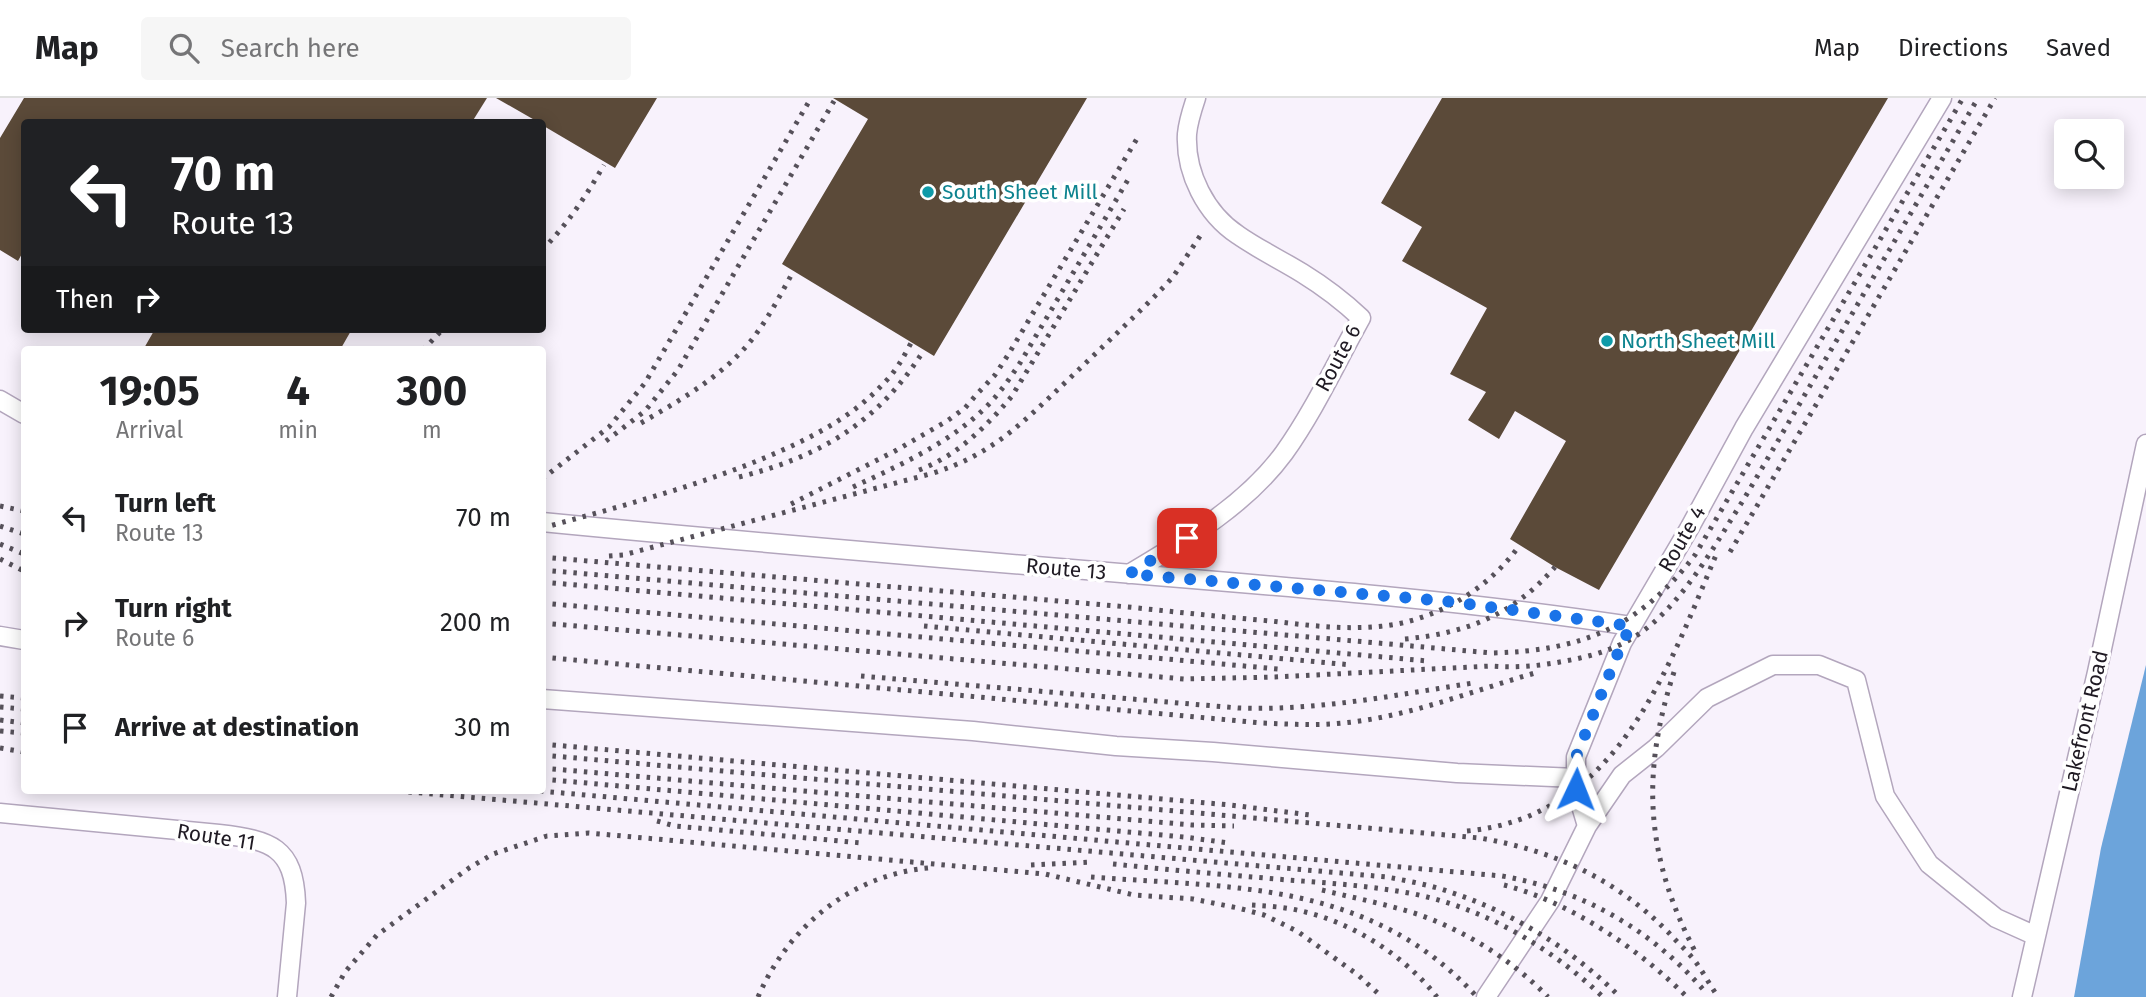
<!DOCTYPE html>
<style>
:root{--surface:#fff;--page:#f6f6f6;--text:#202124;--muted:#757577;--line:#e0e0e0}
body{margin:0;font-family:"Fira Sans",sans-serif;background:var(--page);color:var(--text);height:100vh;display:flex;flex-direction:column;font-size:26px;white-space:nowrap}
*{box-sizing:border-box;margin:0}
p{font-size:23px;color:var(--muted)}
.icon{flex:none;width:38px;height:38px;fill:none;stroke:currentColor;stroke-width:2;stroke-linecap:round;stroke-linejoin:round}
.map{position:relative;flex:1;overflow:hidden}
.sheet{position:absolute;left:21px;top:248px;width:525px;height:448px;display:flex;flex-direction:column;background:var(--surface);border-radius:7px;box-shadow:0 4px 18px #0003}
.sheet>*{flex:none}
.hud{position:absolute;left:21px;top:21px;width:525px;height:214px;border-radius:7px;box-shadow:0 4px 18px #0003;background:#202124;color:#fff;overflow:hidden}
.tools{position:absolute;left:2054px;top:21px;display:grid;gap:14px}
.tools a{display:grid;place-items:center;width:70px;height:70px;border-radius:7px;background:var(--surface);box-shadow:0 4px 18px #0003;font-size:35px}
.pin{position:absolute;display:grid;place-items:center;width:60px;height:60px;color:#fff;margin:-30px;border-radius:14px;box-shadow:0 4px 10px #0006}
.me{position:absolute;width:77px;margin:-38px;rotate:2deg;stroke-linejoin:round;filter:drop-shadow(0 0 5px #0008)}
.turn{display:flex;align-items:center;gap:24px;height:147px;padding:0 35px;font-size:32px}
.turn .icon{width:91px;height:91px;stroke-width:2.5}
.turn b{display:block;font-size:49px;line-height:60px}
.then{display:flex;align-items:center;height:66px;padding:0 35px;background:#0003;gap:14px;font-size:26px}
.eta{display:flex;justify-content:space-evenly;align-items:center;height:119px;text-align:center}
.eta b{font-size:42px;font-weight:700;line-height:49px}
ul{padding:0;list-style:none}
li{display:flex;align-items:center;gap:21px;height:105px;padding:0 35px}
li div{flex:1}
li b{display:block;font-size:26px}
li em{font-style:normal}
header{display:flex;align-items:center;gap:42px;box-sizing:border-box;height:98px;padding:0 35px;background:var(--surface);border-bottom:2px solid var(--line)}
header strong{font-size:33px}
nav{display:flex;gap:38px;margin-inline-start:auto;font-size:24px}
.search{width:490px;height:63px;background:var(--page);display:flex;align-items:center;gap:18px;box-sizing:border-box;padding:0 24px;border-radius:7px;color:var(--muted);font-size:26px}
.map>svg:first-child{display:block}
</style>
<header>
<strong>Map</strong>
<div class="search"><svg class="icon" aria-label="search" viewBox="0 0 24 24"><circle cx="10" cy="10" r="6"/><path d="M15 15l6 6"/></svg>Search here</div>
<nav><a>Map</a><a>Directions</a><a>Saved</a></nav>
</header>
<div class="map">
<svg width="2146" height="899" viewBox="0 0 2146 899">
<rect width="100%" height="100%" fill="#f8f2fc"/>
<path fill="#6ca4db" d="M 2146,567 L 2146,899 L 2074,899 L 2101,750 Z"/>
<path fill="#5b4a39" d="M 24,0 L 487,0 L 472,24 L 24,24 L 24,152 L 18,163 L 0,152 L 0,40 Z
M 496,0 L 657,0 L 615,70 L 542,27 L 542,24 L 538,24 Z
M 833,0 L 1087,0 L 934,258 L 782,166 L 868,21 Z
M 1442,0 L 1888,0 L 1599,492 L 1555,469 L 1510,441 L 1566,343 L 1515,313 L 1499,341 L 1468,322 L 1486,294 L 1450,276 L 1487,210 L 1402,163 L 1422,129 L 1381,105 Z
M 155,231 L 352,231 L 340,252 L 143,252 Z"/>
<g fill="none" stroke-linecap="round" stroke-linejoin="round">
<g stroke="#b3a6bd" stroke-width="21">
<path id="street" d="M 0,302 L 24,316
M 542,424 C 747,444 951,461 1156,478 C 1315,491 1474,504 1631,528
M 1129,476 C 1184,443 1245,408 1284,355 C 1314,313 1336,265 1361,220 C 1343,203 1323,188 1302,175 C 1281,162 1258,151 1238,137 C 1206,116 1185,75 1187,36 C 1188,24 1192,12 1196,0
M 0,538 L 24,542
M 542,601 L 973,633 L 1116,648 L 1213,654 L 1457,675 L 1576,680
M 0,715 L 219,736 C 271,742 294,749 296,805 L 287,899
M 1587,728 L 1622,677 L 1656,650 L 1707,600 L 1773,567 L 1819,567 L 1856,582 L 1885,698 L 1929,766 L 1996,820 L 2036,838
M 1486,899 L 1550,803 L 1587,728 L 1576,691 L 1576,659 L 1622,545 L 1690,429 L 1744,330 L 1942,0
M 2022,899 L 2097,574 L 2146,346"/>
</g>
<use href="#street" stroke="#fff" stroke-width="18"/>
<path stroke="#56515a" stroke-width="5" stroke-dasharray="3.5 7" stroke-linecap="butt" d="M 542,152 C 567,127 586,98 604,67
M 423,252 L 443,231
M 641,325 C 677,304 714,283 743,252 C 764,229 778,201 793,174
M 606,343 L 645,313 L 678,272 L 834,3
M 919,372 C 957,358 987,328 1012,298 L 1124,111
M 739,379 C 820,359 879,324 924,252
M 542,381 L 609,329 L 645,285 L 811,0
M 853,389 C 900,367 950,345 987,308 C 1000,295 1010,280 1020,265 L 1129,80
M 791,406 L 895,353 L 947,323 L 965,310 L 977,296 L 995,277 L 1008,257 L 1138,39
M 0,408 L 24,413
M 0,428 L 24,436
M 542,430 C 615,410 687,391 757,363 C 803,344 850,322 884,285 C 896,273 903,260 911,245
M 0,446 L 24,456
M 1730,454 L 1995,0
M 609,458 L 623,457 L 930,376 C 993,357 1023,324 1070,280 C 1098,253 1127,226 1155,198 L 1173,179 L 1202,135
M 542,459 C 738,476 933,492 1128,509 C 1176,514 1223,519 1271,523 C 1314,528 1359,534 1402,525 C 1449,514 1491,487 1519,448
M 0,461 L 24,473
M 542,472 L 1492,555 C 1581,553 1640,529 1695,457 L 1963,0
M 542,484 L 1428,563
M 542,505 L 1278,571
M 542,525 L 1184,581 L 1275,579 L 1491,568 C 1516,570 1540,568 1565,563 C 1588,559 1610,553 1631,541 C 1680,512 1714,448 1744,401 L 1978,0
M 924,528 L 1352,567
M 1405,541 C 1467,535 1513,517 1555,469
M 542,559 L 1262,625 C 1289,626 1316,628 1343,625 C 1408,619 1472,593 1535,575
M 1674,574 C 1640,678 1646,761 1697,857
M 861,578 L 1238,610 C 1318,613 1395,597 1473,585
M 0,598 L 24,600
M 0,609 L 24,611
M 0,622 L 24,625
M 0,633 L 24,635
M 542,646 L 1230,707 L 1310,717
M 0,650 L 24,654
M 542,657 L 1480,740 C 1555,753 1616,781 1669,835 C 1677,844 1687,853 1695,863 C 1703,874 1710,887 1718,899
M 542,670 L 1192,727 L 1234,728
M 542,681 L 1184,739 L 1229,745
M 398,693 L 1387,779 C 1408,783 1430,787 1450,794 C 1514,815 1573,852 1620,899
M 540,693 L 1502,778 C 1583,792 1654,833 1707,896
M 657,723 L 675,728 L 862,745
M 1467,733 C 1616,719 1666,576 1716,457
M 1113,766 C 1171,772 1229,777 1288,782 C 1330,785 1372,788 1414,796 C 1486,811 1550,849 1603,899
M 1031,767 L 1091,764
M 1091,779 C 1235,790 1371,783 1477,899
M 1504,787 C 1570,804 1639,851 1687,899
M 1322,792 C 1354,800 1386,806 1417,816 C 1466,833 1512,862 1548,899
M 1252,807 C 1268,808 1285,809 1301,813 C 1352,824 1405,858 1437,899
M 331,899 L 345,874 L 377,837 L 469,770 L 493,756 L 547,738 L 589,735 L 1045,776 L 1134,797 L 1193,801 L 1238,810 L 1264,817 L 1297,833 L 1358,877 L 1382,899
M 758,899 C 788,829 851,777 928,770"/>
</g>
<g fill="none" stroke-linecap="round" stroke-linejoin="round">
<path stroke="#1a73e8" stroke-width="12" stroke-dasharray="0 21.6" d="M 1187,440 L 1129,476 L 1445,503 L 1631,528 L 1622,545 L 1576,659 L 1576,691"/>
</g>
<g fill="#0f9aa8" stroke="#fff" stroke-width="2.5">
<circle cx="928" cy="94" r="7"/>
<circle cx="1607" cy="243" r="7"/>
</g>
<g text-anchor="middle" stroke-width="7" stroke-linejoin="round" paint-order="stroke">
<g font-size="21" fill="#0d838f" stroke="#fff" text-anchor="start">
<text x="942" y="101">South Sheet Mill</text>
<text x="1621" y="250">North Sheet Mill</text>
</g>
<g font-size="21" fill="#1f1a23" stroke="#fff">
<text transform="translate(1338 260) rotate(-62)" y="7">Route 6</text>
<text transform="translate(1682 441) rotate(-60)" y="7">Route 4</text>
<text transform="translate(1066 471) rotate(5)" y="7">Route 13</text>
<text transform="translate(2085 623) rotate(-77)" y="7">Lakefront Road</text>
<text transform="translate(216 739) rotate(9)" y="7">Route 11</text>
</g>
</g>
</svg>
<div class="tools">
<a><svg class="icon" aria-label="search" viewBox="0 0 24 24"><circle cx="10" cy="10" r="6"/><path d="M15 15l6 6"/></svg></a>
</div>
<div class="pin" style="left:1187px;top:440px;background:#d93025"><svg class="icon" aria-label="arrive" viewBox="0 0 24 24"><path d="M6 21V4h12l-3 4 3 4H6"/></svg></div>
<svg class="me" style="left:1576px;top:691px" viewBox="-20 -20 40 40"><path d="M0-17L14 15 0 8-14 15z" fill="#1a73e8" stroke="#fff" stroke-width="4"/></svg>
<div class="hud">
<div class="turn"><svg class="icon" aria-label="left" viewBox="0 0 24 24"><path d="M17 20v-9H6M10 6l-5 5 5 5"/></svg><div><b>70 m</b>Route 13</div></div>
<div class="then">Then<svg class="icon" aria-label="right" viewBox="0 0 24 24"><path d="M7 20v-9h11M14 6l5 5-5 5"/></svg></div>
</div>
<section class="sheet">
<div class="eta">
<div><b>19:05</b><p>Arrival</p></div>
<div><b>4</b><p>min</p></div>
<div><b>300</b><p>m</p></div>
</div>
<ul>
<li><svg class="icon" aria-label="left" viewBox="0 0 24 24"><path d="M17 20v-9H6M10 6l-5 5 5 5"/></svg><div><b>Turn left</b><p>Route 13</p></div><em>70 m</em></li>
<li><svg class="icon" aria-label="right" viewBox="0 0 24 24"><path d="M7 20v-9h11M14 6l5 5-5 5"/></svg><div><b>Turn right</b><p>Route 6</p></div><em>200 m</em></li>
<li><svg class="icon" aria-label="arrive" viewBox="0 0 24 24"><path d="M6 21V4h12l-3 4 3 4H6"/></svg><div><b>Arrive at destination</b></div><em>30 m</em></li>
</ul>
</section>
</div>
